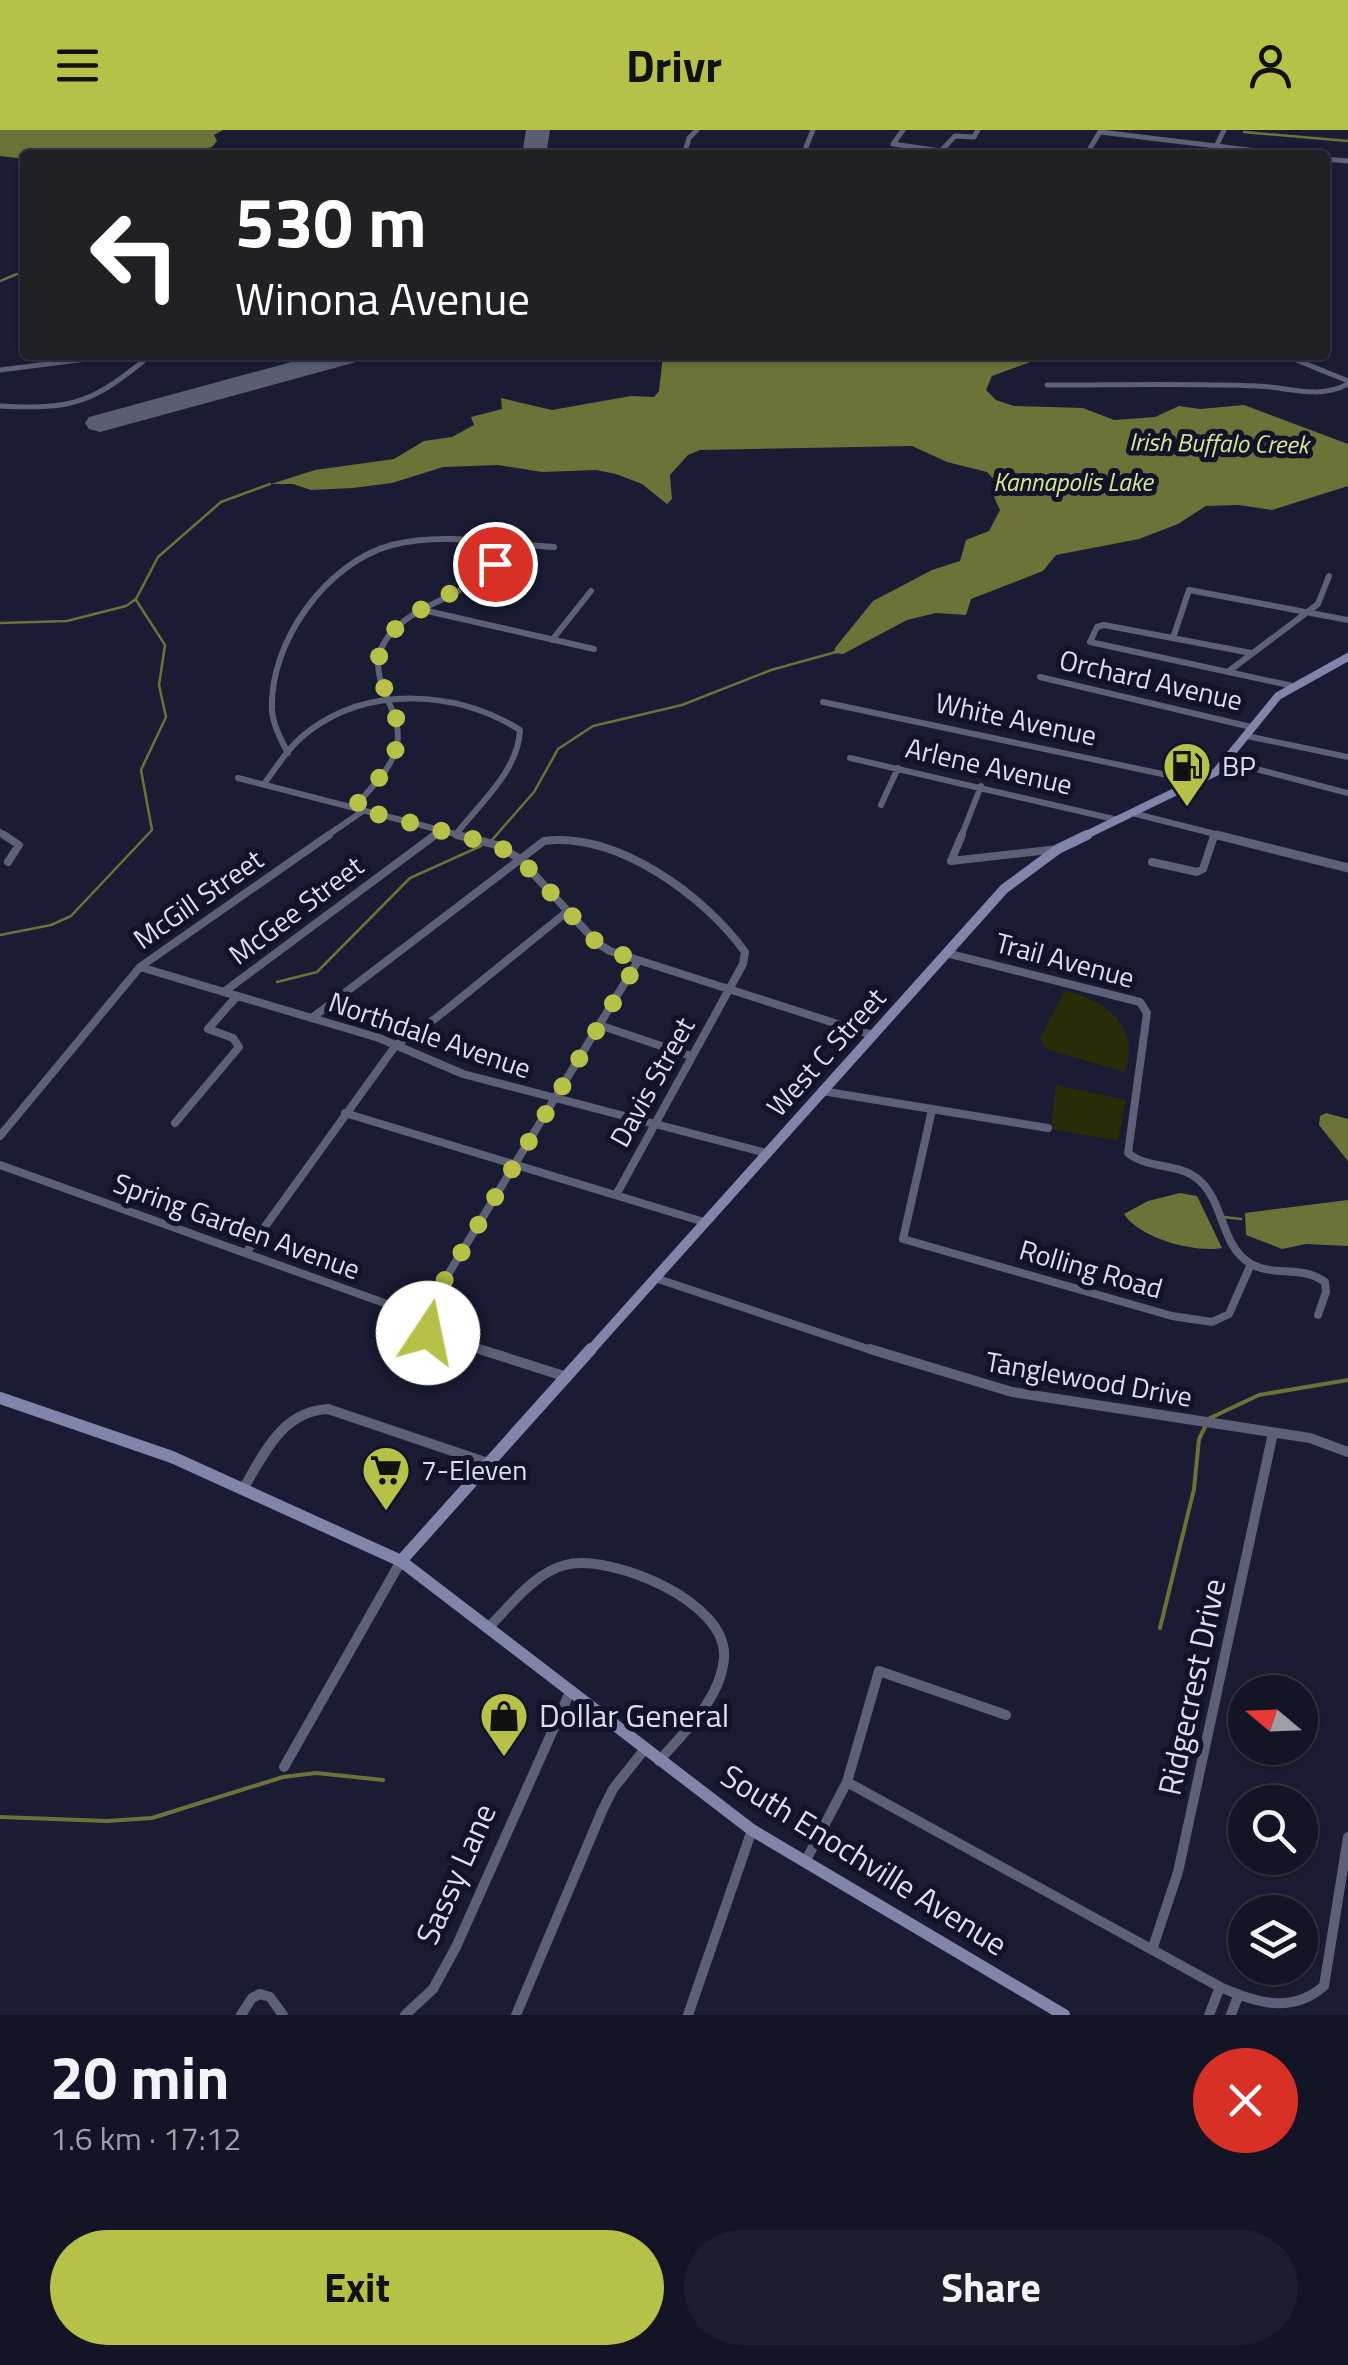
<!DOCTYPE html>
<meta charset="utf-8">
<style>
:root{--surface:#131526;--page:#1c1e2e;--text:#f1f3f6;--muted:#9d9fa7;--line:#323443;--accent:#b8c147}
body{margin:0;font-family:"Titillium Web",sans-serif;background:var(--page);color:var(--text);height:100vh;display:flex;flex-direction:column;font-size:38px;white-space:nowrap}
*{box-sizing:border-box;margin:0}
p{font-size:32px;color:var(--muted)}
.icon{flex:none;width:55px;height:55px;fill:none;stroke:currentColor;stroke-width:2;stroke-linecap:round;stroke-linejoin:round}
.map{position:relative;height:1885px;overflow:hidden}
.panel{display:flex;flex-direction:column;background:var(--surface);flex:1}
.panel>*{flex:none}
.hud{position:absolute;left:20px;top:20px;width:1310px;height:210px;border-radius:10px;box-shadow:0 2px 8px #0004,0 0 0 2px var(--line);background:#202124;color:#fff;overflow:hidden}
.needle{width:65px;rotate:289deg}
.controls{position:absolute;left:1228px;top:1545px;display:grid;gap:20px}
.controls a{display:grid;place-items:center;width:90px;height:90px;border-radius:50%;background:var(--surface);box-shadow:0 2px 8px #0004,0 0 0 2px var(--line);font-size:50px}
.pin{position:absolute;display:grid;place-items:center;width:85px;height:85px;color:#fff;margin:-42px;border:5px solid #fff;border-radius:50%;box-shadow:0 2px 10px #0007}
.me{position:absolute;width:110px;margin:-55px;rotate:11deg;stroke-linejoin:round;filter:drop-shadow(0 0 8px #0008)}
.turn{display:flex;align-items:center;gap:35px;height:210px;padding:0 50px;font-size:45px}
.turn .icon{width:130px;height:130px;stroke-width:2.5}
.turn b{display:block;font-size:70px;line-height:85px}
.round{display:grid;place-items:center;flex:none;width:105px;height:105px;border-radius:52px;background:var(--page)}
.overview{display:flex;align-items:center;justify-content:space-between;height:170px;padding:0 50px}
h1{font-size:60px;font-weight:700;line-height:75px}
.action{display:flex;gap:20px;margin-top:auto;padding:20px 50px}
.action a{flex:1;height:115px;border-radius:60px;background:var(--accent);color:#111;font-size:40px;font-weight:700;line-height:115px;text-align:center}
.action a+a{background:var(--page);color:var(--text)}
header{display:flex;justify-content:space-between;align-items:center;height:130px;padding:0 50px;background:var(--accent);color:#111;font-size:45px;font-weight:700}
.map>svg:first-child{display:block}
</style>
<header><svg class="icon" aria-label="menu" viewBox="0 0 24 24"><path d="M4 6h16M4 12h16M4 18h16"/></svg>Drivr<svg class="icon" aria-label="person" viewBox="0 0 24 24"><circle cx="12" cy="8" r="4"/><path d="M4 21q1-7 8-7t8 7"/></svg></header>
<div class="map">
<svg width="1348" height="1885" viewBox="0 0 1348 1885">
<rect width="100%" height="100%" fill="#191c33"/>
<path fill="#2a2c08" d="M 1065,860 C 1107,872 1140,895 1125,942 L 1046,919 L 1040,908 Z
M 1056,955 L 1126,970 L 1118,1010 L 1054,1000 L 1051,997 Z"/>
<path fill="#6d7238" d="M 0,0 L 223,0 L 214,5 L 217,11 L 212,17 L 185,23 L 226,25 L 25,25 L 25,29 L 0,26 Z
M 663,225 L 1050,225 L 992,246 L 986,260 L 996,270 L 1014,276 L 1083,278 L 1114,290 L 1155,287 L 1179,276 L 1200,279 L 1244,275 L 1348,314 L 1348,356 L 1272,380 L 1239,375 L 1206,376 L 1178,394 L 1139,409 L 1056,425 L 1043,441 L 971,469 L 966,485 L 936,483 L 907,490 L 843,524 L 834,523 L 835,518 L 873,471 L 932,440 L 960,431 L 966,410 L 989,401 L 1000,380 L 994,367 L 1003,360 L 987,342 L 947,332 L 912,316 L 700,320 L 688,325 L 670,345 L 672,369 L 667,374 L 642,354 L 616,344 L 596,340 L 542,342 L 498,335 L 443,337 L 392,353 L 353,358 L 311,360 L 293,354 L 271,354 L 315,340 L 394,329 L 424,311 L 452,307 L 474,295 L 471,287 L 502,279 L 501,268 L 552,280 L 631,266 L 654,267 L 659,261 Z
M 1326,983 L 1348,989 L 1348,1031 L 1319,995 L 1320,986 Z
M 1180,1063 L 1197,1066 L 1222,1118 C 1196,1123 1140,1109 1124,1084 L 1148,1071 Z
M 1348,1070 L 1348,1116 L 1306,1114 L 1282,1119 L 1246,1105 L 1245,1083 Z"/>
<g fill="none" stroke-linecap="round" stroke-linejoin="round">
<path stroke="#6d7238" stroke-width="2.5" d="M 1244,2 L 1348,11
M 0,151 L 17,144
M 0,493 L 67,491 L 126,476 L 136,469 L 158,427 L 221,372 L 270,354
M 492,710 L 534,662 L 558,619 L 593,596 L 682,575 L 771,540 L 836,522
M 0,805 L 51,795 L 71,786 L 152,700 L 141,640 L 166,587 L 159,555 L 165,515 L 136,470
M 277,852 L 317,842 L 410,748 L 481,716
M 1224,1087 L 1241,1089"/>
<path stroke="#6d7238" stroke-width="4" d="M 1210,1288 L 1259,1265 L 1348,1250
M 1160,1498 L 1194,1359 L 1199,1309 L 1206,1295
M 0,1687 L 107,1691 L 152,1688 L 283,1647 L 316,1643 L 383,1650"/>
<path fill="#5a5e72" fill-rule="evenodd" d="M 526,0 L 550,0 L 546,25 L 522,25 Z
M 317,225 L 364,225 L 360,231 L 100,302 L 89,299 L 85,293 L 89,287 Z"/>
<path stroke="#5c6177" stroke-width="5" d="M 903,0 L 893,14 L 941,21
M 1100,2 L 1291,25
M 939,23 L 955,6 L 974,7 L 978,0
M 684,25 L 689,8 L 697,0
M 808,25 L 806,17 L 813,0
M 1086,25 L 1101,0
M 1212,25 L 1224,0
M 1325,29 L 1348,31
M 1284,225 L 1348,251
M 0,240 L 118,225
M 1047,255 C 1117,255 1187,253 1257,256 C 1288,257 1319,270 1348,254
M 0,276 C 76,280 93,272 151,225"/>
<path stroke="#5c6177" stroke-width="6" d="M 423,480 L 594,519
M 1173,508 L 1189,460 L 1348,490
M 552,510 L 591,461
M 1251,523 L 1104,495 L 1097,497 L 1090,512 L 1293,556
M 1229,541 L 1318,474 L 1329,446
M 1040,547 L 1251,597
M 823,572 L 1200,652
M 1247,606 L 1348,627
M 288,623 C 281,610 273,595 272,580 C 269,512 327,432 392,415 C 443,402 502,414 554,417
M 850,628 L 1118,690
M 1229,632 L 1348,663
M 238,648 L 467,707
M 264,654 C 278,635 290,615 309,601 C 370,555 458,561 520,600 C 518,641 481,672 457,703
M 881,675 L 898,638
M 354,678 C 369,659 392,640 397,615 C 404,581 368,553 381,519 C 396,483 443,473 473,452 C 488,442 499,429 511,415
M 0,702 L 8,707
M 325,707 L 363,681
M 431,707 L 441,700
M 961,707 L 981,656"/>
<path stroke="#5c6177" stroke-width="8" d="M 4,705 L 19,715 L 8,732
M 457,705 L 497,715 L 520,729 L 597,813 L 610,821 L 872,905
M 962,705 L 951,731 L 1058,719
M 1152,732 L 1197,742 L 1203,739 L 1214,706
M 946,823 L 1140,872 L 1147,883 L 1128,1023 C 1149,1040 1179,1032 1199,1050 C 1225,1073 1220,1116 1251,1134 C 1275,1147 1302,1135 1325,1152 L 1326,1162 L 1318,1185
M 140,837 L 379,908 L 463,944 L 766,1023
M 225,861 L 435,705
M 312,888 L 544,711 C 617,702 704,765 745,822 L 743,834 L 616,1065
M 599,895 L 691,926
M 822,961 L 1048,998
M 932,980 L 903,1109 L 1172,1186 L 1212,1192 L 1229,1184 L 1251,1134
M 345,983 L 704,1092
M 175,993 L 239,917 L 233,908 L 208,899 L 237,866
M 0,1006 L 140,837 L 329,705
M 0,1035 L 387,1174 L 429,1203 L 487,1222
M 246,1123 L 396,915 L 436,888 L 568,781
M 655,1148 L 877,1222
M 418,1194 L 638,831"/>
<path stroke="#5c6177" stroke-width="10" d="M 479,1219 L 567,1247
M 870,1219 L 1012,1262 L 1310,1308 L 1348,1322
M 243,1359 C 264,1324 282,1281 328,1279 L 491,1334
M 488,1498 C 510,1476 534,1443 565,1435 C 611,1423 729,1472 724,1528 C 721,1569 684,1602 659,1631
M 284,1637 L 401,1431
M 847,1652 L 1220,1857 C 1256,1873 1292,1884 1324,1856 L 1348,1707
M 805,1732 L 847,1652 L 879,1541 L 1006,1585
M 1152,1820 L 1178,1742 L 1273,1303
M 241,1885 L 252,1868 L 260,1864 L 270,1867 L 283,1885
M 405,1885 L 433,1859 L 456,1817 L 570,1562
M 516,1885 L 602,1681 L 613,1659 L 644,1620
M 688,1885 L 752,1700
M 1209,1885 L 1220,1857
M 1231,1885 L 1238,1866"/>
<path stroke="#5c6177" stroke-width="6" d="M 1132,683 L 1227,707"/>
<path stroke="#5c6177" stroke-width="9" d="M 1217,705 L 1348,738"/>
<path stroke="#8086aa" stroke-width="8" d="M 1082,707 L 1216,642 L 1278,566 L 1348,527"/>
<path stroke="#8086aa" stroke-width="10" d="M 589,1222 L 1004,759 L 1058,719 L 1087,705"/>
<path stroke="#8086aa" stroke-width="12" d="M 0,1268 L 172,1327 L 401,1431 L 752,1700 L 1064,1885
M 401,1431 L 591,1219"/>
</g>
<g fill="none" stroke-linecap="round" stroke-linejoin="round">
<path stroke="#b8c147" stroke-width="18" stroke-dasharray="0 32.4" d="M 428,1203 L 418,1194 L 638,832 L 597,813 L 520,729 L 496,715 L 354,678 C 368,660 391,639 397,615 C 407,575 359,546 388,507 C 414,474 464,463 495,434"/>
</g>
<defs>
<g id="fuel-pin" transform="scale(2.5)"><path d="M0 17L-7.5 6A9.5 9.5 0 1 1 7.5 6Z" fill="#b8c147" stroke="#101329"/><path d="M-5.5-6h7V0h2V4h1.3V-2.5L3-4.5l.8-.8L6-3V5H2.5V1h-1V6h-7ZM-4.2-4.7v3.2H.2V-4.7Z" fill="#111"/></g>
<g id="supermarket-pin" transform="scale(2.5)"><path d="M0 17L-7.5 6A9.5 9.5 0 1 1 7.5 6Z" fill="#b8c147" stroke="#101329"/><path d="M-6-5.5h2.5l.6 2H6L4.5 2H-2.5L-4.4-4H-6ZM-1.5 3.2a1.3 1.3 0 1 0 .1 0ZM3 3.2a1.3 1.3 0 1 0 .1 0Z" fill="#111"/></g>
<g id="shop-pin" transform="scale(2.5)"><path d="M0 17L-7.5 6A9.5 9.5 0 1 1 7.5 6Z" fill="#b8c147" stroke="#101329"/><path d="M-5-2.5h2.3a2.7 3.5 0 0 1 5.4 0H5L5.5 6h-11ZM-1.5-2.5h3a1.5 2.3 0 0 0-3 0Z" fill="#111"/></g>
</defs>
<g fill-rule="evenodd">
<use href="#fuel-pin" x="1187" y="636"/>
<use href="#supermarket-pin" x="386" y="1340"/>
<use href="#shop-pin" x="504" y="1586"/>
</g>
<g text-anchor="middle" stroke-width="10" stroke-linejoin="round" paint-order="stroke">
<g font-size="25" font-style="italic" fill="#dee68e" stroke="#101329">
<text transform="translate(1219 313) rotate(1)" y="9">Irish Buffalo Creek</text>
<text x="1073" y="361">Kannapolis Lake</text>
</g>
<g font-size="28" fill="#dbdfef" stroke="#101329">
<text transform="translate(1151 550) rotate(13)" y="10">Orchard Avenue</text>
<text transform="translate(1016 589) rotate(12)" y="10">White Avenue</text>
<text transform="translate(989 636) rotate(13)" y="10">Arlene Avenue</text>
<text transform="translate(198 769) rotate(-35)" y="10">McGill Street</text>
<text transform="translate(296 780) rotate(-37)" y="10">McGee Street</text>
<text transform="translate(1065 830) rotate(15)" y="10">Trail Avenue</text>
<text transform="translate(430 905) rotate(19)" y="10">Northdale Avenue</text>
<text transform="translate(826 922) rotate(-48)" y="10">West C Street</text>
<text transform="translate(652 952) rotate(-61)" y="10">Davis Street</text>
<text transform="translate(237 1096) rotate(20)" y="10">Spring Garden Avenue</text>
<text transform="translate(1091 1139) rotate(16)" y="10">Rolling Road</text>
<text transform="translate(1089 1249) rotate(10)" y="10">Tanglewood Drive</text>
</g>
<g font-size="28" fill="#dbdfef" stroke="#101329" text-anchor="start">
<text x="1222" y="646">BP</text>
<text x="421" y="1350">7-Eleven</text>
</g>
<g font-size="32" fill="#dbdfef" stroke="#101329">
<text transform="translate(1192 1557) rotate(-78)" y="11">Ridgecrest Drive</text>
<text transform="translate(864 1730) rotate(32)" y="11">South Enochville Avenue</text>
<text transform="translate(456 1744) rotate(-66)" y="11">Sassy Lane</text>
</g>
<g font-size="32" fill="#dbdfef" stroke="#101329" text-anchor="start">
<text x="539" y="1597">Dollar General</text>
</g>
</g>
</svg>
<div class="controls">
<a><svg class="needle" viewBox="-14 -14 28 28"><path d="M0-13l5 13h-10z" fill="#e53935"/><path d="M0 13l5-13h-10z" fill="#9d9fa7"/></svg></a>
<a><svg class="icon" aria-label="search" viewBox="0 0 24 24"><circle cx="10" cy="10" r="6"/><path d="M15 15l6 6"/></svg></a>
<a><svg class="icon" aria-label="layers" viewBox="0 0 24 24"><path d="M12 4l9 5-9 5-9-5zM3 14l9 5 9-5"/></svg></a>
</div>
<div class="pin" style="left:495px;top:434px;background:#d93025"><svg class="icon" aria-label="arrive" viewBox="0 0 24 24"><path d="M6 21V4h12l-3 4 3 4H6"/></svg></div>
<svg class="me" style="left:428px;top:1203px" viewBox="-20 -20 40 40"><circle r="19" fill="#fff"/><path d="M0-13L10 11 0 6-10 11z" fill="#b8c147"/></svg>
<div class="hud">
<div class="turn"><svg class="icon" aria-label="left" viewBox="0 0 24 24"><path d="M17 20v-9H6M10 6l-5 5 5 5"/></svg><div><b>530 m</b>Winona Avenue</div></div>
</div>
</div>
<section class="panel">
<div class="overview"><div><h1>20 min</h1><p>1.6 km · 17:12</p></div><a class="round" style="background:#d93025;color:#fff"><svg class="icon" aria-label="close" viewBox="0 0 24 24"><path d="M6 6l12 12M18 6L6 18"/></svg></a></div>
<div class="action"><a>Exit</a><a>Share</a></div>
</section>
